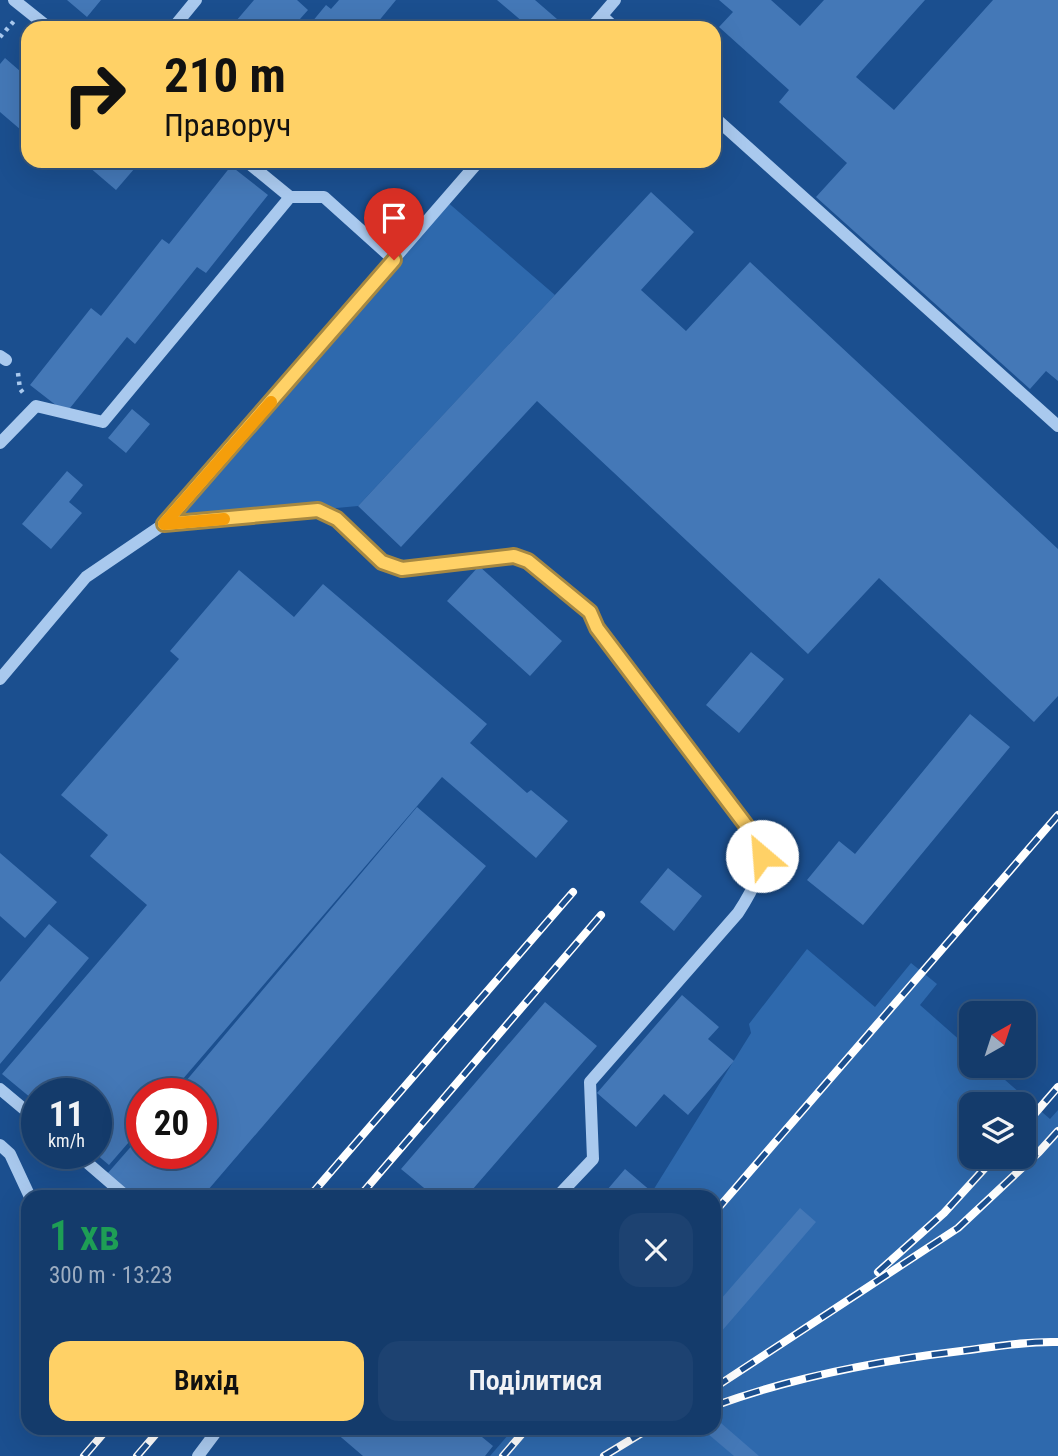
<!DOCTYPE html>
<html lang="uk">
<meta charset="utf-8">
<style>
:root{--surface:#143b6b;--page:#1d4271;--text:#f1f3f6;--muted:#9dadc1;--line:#33557e;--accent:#ffd166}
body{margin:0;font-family:"Roboto Condensed",sans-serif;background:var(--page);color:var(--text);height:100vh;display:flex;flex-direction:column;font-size:26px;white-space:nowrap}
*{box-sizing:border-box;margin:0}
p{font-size:23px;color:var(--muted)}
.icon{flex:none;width:38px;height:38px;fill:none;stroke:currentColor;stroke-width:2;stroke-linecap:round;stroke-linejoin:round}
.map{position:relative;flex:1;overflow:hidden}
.panel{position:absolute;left:21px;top:1190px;width:700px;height:245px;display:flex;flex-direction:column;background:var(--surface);border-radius:21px;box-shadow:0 7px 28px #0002,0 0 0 2px var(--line)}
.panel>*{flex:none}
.hud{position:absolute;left:21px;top:21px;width:700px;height:147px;border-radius:21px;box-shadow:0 7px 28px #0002,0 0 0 2px var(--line);background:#ffd166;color:#111;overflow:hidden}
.needle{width:46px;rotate:39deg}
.tools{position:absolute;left:959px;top:1001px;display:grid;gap:14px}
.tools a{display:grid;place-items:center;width:77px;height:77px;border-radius:14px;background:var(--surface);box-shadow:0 7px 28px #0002,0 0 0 2px var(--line);font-size:35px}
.speed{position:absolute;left:21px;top:1078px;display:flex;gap:14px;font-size:35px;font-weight:700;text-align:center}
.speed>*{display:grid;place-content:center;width:91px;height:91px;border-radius:50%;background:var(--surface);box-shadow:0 7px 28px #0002,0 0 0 2px var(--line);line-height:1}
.speed small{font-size:18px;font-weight:400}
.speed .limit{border:10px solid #d22;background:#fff;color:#111}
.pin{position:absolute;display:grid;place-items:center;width:60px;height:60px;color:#fff;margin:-72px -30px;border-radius:50% 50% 50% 0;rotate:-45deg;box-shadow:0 0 7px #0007}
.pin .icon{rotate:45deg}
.me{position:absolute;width:77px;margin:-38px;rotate:333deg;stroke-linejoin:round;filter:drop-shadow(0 0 5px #0008)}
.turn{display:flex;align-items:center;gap:24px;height:147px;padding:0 28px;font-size:32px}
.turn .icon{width:91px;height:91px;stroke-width:2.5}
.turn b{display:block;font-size:49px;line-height:60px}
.round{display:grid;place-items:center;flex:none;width:74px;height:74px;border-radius:21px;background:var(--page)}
.head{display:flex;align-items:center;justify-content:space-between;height:119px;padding:0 28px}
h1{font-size:42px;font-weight:600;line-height:52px;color:#1e9e55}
.primary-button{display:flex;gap:14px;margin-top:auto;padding:14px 28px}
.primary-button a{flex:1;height:80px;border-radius:21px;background:var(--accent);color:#111;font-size:28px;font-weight:600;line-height:80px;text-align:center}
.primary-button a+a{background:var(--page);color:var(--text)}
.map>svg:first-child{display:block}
</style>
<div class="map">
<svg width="1058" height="1456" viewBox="0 0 1058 1456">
<rect width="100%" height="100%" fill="#1b4f8f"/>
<path fill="#2e69ad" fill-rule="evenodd" d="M 445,200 L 555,295 L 358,506 L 164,524 Z
M 807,949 L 875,1007 L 911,963 L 937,984 L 920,1005 L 971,1050 L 971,1066 L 989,1066 L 1050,1119 L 1058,1110 L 1058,1456 L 490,1456 L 514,1428 L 714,1428 L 714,1197 L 658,1197 L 652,1192 L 751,1033 L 749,1024 ZM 971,1104 L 1024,1104 L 1024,1157 L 971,1157 Z"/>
<path fill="#4478b7" d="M 67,0 L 101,0 L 87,17 Z
M 254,0 L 297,0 L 308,10 L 292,28 L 230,28 Z
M 339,0 L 396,0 L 373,28 L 307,28 L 326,5 L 331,9 Z
M 497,0 L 535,0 L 557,19 L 550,28 L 530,28 Z
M 719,0 L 771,0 L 800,26 L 824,0 L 925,0 L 856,77 L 894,110 L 993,0 L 1058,0 L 1058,381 L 1046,371 L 1030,389 L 816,197 L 847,163 L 779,102 L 789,90 L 719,27 L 733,12 Z
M 5,58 L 28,78 L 28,136 L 0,112 L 0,64 Z
M 82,161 L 141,161 L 116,190 Z
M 231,166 L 268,195 L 206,273 L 197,267 L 135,344 L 127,337 L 66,413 L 30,385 L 91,308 L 101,316 L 162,239 L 169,244 Z
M 651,192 L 694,232 L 641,290 L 686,331 L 750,262 L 1058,549 L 1058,696 L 1034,722 L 879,578 L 808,654 L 537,401 L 401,547 L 358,506 Z
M 132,409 L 150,424 L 126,453 L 108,438 Z
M 67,471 L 83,485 L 69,502 L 82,513 L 51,549 L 22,524 Z
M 479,566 L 562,641 L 530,676 L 447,601 Z
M 239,570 L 294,617 L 323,584 L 487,724 L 470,743 L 527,793 L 531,790 L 568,821 L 536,858 L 442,777 L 170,1094 L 142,1094 L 142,1127 L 109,1165 L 96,1154 L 96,1094 L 37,1094 L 37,1103 L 2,1074 L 147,905 L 90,856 L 108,835 L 61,795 L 179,659 L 170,651 Z
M 751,652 L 784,679 L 739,733 L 706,705 Z
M 970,714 L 1010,747 L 863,925 L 807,880 L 839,841 L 855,854 Z
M 417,807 L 486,866 L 202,1197 L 135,1197 L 107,1174 L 142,1134 L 142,1153 L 201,1153 L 201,1094 L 175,1094 Z
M 0,853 L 57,902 L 25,938 L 0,916 Z
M 668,868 L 702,896 L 674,931 L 640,902 Z
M 49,924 L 89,958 L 0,1064 L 0,982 Z
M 682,995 L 719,1027 L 708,1039 L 734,1061 L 688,1115 L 664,1094 L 636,1127 L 597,1093 Z
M 545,1002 L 597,1046 L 466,1197 L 435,1197 L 401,1169 Z
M 625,1169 L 652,1192 L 658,1197 L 601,1197 Z
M 800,1208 L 816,1222 L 714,1340 L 714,1307 Z
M 714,1417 L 759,1456 L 734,1456 L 701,1428 L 714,1428 Z
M 338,1428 L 471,1428 L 493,1446 L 485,1456 L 363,1456 L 335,1432 Z"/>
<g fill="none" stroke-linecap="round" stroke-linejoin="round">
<path stroke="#a9c9ee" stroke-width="4.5" stroke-dasharray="3.5 5" stroke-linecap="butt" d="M 0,37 L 15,20
M 18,373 L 20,389 L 24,394"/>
<path stroke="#a9c9ee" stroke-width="12" d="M 14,0 L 49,28
M 602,16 L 615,28
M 173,28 L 196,0
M 591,28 L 615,0
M 714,117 L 1058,426
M 246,161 L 290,197
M 0,356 L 6,360
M 0,443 L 36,406 L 103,422 L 290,197 L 324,197 L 394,260
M 164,524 L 318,510 L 337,519 L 382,562 L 402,569 L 514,556 L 528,561 L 590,612 L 597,628 L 758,841 C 765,869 753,890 738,913 L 590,1082 L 593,1159 L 557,1197
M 0,679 L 86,577 L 164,524 L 479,161
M 0,1089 L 37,1120
M 0,1145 L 10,1154 L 30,1197
M 76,1153 L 127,1197
M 198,1456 L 219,1428"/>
<g stroke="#fff" stroke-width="8">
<path id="rail" d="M 1024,1126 L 1058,1087
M 309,1197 L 573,892
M 359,1197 L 601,915
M 714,1213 L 1058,815
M 878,1272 L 944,1213 L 995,1157
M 714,1388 L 958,1228 L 1039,1152 L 1058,1131
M 714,1406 C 793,1377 877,1361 961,1351 C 993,1347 1026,1341 1058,1342
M 84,1456 L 108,1428
M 137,1456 L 161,1428
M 503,1456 L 527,1428
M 604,1456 L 650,1428"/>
</g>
<use href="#rail" stroke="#1b4f8f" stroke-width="5" stroke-dasharray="16" stroke-linecap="butt"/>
</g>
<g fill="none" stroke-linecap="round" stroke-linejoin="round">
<g stroke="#a68842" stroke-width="18">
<path id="route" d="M 394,260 L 164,524 L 318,510 L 337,519 L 382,562 L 402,569 L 514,556 L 528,561 L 590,612 L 597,628 L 758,841 L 762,856"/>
</g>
<use href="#route" stroke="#ffd166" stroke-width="12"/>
<path stroke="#f59e0b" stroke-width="12" d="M 224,519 L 164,524 L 271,402"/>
</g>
</svg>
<div class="tools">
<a><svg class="needle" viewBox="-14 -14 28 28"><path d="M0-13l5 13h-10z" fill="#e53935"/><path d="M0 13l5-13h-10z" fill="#9dadc1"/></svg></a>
<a><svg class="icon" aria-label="layers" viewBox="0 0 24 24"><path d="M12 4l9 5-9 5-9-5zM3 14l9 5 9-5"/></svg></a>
</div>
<div class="speed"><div>11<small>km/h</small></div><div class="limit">20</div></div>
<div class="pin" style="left:394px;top:260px;background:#d93025"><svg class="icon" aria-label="arrive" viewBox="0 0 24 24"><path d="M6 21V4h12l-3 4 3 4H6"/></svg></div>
<svg class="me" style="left:762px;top:856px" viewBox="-20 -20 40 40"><circle r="19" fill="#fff"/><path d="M0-13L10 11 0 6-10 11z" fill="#ffd166"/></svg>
<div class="hud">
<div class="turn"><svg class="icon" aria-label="right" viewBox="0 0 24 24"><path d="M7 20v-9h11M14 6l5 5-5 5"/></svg><div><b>210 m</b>Праворуч</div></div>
</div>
<section class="panel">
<div class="head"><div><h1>1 хв</h1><p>300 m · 13:23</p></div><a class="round"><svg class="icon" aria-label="close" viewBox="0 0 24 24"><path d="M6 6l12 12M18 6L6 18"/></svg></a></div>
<div class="primary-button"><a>Вихід</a><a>Поділитися</a></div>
</section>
</div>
